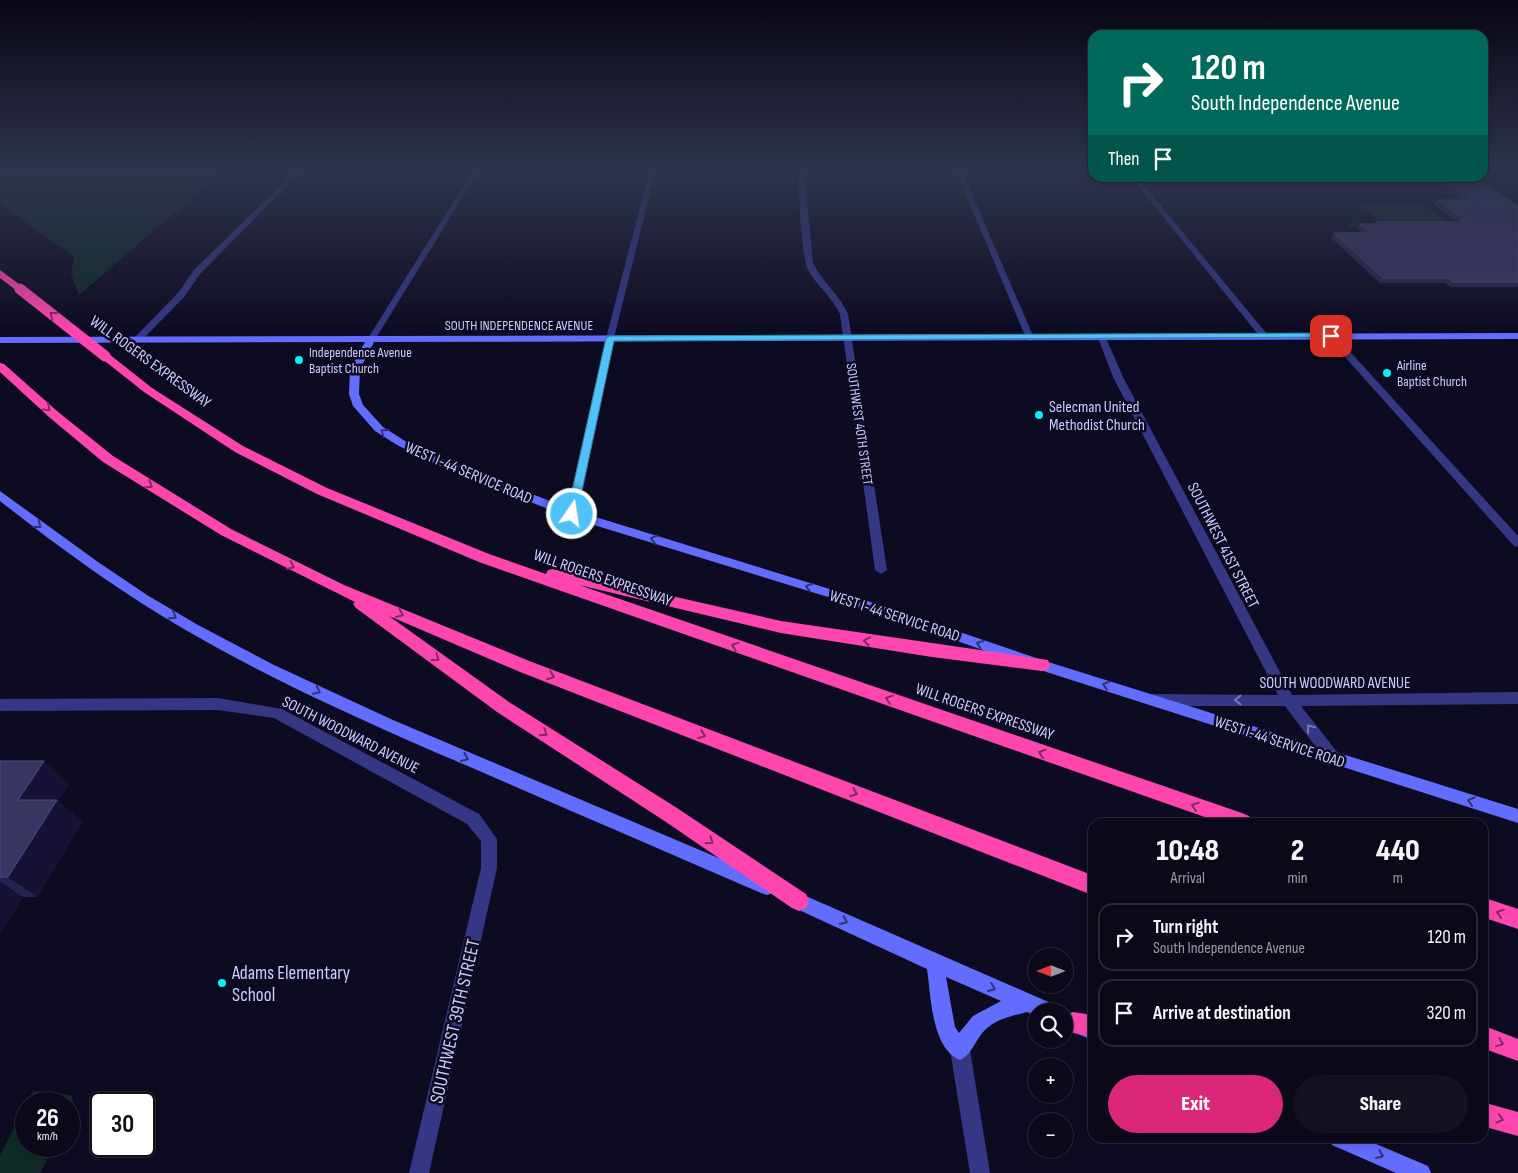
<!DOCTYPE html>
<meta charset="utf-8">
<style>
:root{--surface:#0a0819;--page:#131122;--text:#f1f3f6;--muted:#999aa2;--line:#2a2938;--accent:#db2777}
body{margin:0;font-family:"Sofia Sans Condensed",sans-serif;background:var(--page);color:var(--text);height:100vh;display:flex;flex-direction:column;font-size:19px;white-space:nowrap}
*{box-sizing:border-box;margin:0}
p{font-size:16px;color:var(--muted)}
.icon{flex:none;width:28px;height:28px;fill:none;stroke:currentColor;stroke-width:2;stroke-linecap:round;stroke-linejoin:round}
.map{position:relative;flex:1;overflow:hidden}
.side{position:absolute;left:1088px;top:818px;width:400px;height:325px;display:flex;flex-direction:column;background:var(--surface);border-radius:15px;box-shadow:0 2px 8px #0003,0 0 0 1px var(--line)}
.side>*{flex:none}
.hud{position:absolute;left:1088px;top:30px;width:400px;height:152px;border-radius:15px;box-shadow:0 2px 8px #0003,0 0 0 1px var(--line);background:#00695c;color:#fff;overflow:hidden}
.needle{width:32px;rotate:270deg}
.buttons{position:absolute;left:1028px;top:948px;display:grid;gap:10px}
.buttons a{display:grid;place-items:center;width:45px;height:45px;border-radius:50%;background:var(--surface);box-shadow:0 2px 8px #0003,0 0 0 1px var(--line);font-size:25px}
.speed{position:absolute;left:15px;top:1092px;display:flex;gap:10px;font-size:25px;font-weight:700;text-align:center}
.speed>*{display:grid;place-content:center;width:65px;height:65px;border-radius:50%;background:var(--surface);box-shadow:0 2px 8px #0003,0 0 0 1px var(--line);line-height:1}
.speed small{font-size:12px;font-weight:400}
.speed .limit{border:2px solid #111;border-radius:8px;background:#fff;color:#111}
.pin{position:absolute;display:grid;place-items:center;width:42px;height:42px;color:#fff;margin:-21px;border-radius:10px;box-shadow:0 2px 8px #0006}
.me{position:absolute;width:55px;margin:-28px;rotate:13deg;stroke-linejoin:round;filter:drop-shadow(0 0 4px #0008)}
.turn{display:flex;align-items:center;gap:18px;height:105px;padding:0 20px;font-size:22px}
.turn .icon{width:65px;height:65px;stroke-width:2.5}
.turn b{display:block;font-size:35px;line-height:42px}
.then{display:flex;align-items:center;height:48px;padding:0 20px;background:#0003;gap:10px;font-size:19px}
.eta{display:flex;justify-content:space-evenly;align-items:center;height:85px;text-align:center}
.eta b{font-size:30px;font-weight:800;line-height:35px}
.action{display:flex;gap:10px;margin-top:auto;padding:10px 20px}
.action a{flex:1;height:58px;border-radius:30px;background:var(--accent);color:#fff;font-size:20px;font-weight:800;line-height:58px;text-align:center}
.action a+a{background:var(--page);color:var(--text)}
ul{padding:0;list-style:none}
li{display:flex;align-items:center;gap:15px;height:68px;margin:0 10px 8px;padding:0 10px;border:2px solid var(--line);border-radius:15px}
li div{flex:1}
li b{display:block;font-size:19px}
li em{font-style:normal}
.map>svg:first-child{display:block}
</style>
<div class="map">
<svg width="1518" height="1173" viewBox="0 0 1518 1173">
<rect width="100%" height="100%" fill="#0d0b21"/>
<path fill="#0e2b28" d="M 0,169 L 226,169 L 79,295 L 71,274 L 74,257 L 0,204 Z
M 1358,204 L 1423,204 L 1455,227 L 1350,227 L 1347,224 L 1381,223 Z
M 33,1091 L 71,1095 L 75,1108 L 69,1119 L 69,1104 L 27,1104 Z
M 26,1105 L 26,1146 L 54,1146 L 40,1173 L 0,1173 L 0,1155 Z"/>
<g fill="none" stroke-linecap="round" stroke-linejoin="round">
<path fill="#333784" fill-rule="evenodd" d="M 297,169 L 304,169 L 200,274 L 184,297 L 141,341 L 135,341 L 135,337 L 178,293 L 194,270 Z
M 474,169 L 480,169 L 376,338 L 372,341 L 369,340 L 368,338 Z
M 650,169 L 656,169 L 614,338 L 578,514 L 572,518 L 566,514 L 606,338 Z
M 798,169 L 804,169 L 813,263 C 822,282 840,295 848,314 L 887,570 L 881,574 L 875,570 L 840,314 C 832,297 817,286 808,270 C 801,256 799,189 798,169 Z
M 955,169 L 961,169 L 1034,338 L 1033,340 L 1030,341 L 1026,338 Z
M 1132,178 L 1138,178 L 1267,334 L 1267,338 L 1261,338 Z
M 1331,333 L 1334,334 L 1518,536 L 1518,547 L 1514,546 L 1328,338 L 1327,336 Z
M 1102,335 L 1106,338 L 1123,377 L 1292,695 L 1518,692 L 1518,704 L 1301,706 L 1338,753 L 1340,758 L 1338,763 L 1333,764 L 1328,763 L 1285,706 L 1152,706 L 1147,704 L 1145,700 L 1147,696 L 1152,694 L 1278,695 L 1113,377 L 1098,338 Z
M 218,698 L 282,709 L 479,814 L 497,839 L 497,868 L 429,1173 L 409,1173 L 481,868 L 481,841 L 467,824 L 274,718 L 218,710 L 0,711 L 0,699 Z
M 960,1040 L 967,1043 L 970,1050 L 990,1173 L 970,1173 L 950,1050 L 953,1043 Z"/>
<path fill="#626cff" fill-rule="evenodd" d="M 1518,333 L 1518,339 L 374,342 L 360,369 L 359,394 L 363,405 L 383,427 L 405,441 L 444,460 L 576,511 L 859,598 L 1045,661 L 1518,809 L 1518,823 L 1037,669 L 851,604 L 568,517 L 436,464 L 397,445 L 375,431 L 353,406 L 349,394 L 350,369 L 365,342 L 0,343 L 0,337 Z
M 0,491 L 98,562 L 147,595 L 198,625 L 274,665 L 393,720 L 773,881 L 775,887 L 773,893 L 767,895 L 761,893 C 669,853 576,813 484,773 C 374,726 264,678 162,616 C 105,581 52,542 0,501 Z
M 792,890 L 1053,1004 L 1055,1011 L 1036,1011 L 1036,1016 L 1027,1012 C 1012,1016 997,1019 986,1029 C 976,1038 972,1055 960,1060 C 931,1048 931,995 927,969 L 786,904 L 784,898 L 786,892 ZM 946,977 L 1001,1001 L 973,1016 L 959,1033 L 955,1027 Z
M 1064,1010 L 1092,1022 L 1092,1040 L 1064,1028 L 1064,1011 L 1060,1011 Z
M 1329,1138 L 1362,1138 L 1428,1166 L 1431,1173 L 1396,1173 L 1332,1145 Z"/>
<path fill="#ff46af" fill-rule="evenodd" d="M 0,270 L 23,287 L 23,291 L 17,291 L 0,278 Z
M 105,353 L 109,354 L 152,388 L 243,446 L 327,488 L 489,554 L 546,574 L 548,570 L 553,569 L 781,621 L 1048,660 L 1050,665 L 1048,670 L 1042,671 L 932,657 L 781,633 L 579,585 L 1242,813 L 1249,816 L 1252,822 L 1219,822 L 479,562 L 317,494 L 235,452 L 144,392 L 101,358 L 99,356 L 101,354 Z
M 0,363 L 4,364 L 57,411 L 113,456 L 231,529 L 344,585 L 532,662 L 1092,875 L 1092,895 L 520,672 L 389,616 L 509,702 L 677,808 L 806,894 L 809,901 L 806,908 L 799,911 L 792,908 L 663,820 L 497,712 L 356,608 L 353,604 L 355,602 L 221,535 L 103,462 L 49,417 L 0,372 Z
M 1482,897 L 1518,909 L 1518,929 L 1482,917 Z
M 1073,1012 L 1092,1015 L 1092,1037 L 1065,1031 L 1065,1015 Z
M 1482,1025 L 1518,1039 L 1518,1061 L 1482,1048 Z
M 1482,1102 L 1518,1112 L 1518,1136 L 1482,1126 Z"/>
<path stroke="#ff46af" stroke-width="11" d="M 20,289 L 105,356"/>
</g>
<path fill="#272350" d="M 1449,183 L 1518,206 L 1518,287 L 1450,287 L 1445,283 L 1380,283 L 1331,238 L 1334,233 L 1362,233 L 1357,229 L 1360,224 L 1375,224 L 1376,222 L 1458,222 L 1434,205 L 1437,200 L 1463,200 L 1446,188 Z
M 0,761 L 69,784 L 58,801 L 82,822 L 37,897 L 23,897 L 0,933 Z"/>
<path fill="#151235" d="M 44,761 L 69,784 L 58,801 L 82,822 L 37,897 L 8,877 L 18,800 Z
M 0,881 L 23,897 L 0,933 Z"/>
<path fill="#393563" stroke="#504c7b" d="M 1449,183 L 1481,183 L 1518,206 L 1518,282 L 1453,282 L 1449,278 L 1383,278 L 1334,233 L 1370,233 L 1360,224 L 1378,224 L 1376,222 L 1464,222 L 1461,220 L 1465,220 L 1437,200 L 1473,200 Z
M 0,761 L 44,761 L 18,800 L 57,800 L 8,877 L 0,877 Z"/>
<defs><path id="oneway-chevron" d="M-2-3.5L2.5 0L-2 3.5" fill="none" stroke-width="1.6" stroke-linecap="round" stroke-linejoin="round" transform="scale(1.25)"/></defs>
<g stroke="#862868">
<use href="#oneway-chevron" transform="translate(53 315) rotate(-142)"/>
<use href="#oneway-chevron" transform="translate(47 408) rotate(42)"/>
<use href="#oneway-chevron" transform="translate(149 485) rotate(32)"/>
<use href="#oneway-chevron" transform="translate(291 566) rotate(25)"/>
<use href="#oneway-chevron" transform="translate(400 614) rotate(23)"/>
<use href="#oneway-chevron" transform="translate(867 641) rotate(-171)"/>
<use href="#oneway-chevron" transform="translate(735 646) rotate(-161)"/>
<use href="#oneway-chevron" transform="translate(436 658) rotate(36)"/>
<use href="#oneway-chevron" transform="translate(551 676) rotate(21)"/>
<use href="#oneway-chevron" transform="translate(889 699) rotate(-161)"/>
<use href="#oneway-chevron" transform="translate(544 733) rotate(33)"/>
<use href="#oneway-chevron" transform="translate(702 735) rotate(21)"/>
<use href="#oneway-chevron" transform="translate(1042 753) rotate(-161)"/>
<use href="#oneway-chevron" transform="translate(854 793) rotate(21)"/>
<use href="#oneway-chevron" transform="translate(1195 806) rotate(-161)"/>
<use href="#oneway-chevron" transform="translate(710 841) rotate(34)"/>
<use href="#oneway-chevron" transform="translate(1500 913) rotate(-161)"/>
<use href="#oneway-chevron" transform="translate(1500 1043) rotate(21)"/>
<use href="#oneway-chevron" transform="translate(1500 1119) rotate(16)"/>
</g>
<g stroke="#2f327a">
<use href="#oneway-chevron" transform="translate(384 432) rotate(-144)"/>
<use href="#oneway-chevron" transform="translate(38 525) rotate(37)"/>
<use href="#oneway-chevron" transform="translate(654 539) rotate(-163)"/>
<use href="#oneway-chevron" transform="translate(809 587) rotate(-163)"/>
<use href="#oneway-chevron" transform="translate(173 616) rotate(32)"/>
<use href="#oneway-chevron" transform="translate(980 644) rotate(-161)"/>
<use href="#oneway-chevron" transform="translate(1106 685) rotate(-162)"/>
<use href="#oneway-chevron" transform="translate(317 691) rotate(26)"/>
<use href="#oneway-chevron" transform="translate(465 758) rotate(23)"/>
<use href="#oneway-chevron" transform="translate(1471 801) rotate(-163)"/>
<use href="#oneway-chevron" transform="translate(844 921) rotate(25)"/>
<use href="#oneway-chevron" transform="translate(992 988) rotate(23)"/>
<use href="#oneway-chevron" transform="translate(1380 1155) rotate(23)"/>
</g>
<g stroke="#787abb">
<use href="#oneway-chevron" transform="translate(1238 700) rotate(180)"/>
<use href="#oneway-chevron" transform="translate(1310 728) rotate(-128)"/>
</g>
<linearGradient id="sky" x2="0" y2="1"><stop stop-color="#070612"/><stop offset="0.51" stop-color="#2f344e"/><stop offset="1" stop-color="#2f344e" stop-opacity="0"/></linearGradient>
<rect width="1518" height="333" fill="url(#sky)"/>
<path fill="#4fc3f7" stroke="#337fa1" d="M 1331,333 L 1334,334 L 1334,337 L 614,341 L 577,514 L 572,518 L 567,514 L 606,338 L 610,336 Z"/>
<g fill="#00f3f6" stroke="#0d0b21" stroke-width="2">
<circle cx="299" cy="360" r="5"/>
<circle cx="1387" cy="373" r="5"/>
<circle cx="1039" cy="415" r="5"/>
<circle cx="222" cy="983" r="5"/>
</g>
<g text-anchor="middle" stroke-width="5" stroke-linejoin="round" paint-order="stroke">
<g font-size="14" fill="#cdcbff" stroke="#0d0b21">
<text x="519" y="330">SOUTH INDEPENDENCE AVENUE</text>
<text transform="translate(860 424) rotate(82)" y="5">SOUTHWEST 40TH STREET</text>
</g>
<g font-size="14" fill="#cdcbff" stroke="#0d0b21" text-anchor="start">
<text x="309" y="357">Independence Avenue<tspan x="309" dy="16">Baptist Church</tspan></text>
<text x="1397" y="370">Airline<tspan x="1397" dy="16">Baptist Church</tspan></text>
</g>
<g font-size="16" fill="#cdcbff" stroke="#0d0b21">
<text transform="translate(151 361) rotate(36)" y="6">WILL ROGERS EXPRESSWAY</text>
<text transform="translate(469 472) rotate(23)" y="6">WEST I-44 SERVICE ROAD</text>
<text transform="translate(1224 545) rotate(63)" y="6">SOUTHWEST 41ST STREET</text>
<text transform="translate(603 577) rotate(19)" y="6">WILL ROGERS EXPRESSWAY</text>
<text transform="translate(895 615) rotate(18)" y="6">WEST I-44 SERVICE ROAD</text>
<text x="1335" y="688">SOUTH WOODWARD AVENUE</text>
<text transform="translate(985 711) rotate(19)" y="6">WILL ROGERS EXPRESSWAY</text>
<text transform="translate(351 734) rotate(27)" y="6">SOUTH WOODWARD AVENUE</text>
<text transform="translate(1280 741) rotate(18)" y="6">WEST I-44 SERVICE ROAD</text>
</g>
<g font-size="16" fill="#cdcbff" stroke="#0d0b21" text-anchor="start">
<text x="1049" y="412">Selecman United<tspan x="1049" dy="18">Methodist Church</tspan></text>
</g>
<g font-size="19" fill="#cdcbff" stroke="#0d0b21" text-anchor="start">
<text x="232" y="979">Adams Elementary<tspan x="232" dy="22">School</tspan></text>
</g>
<g font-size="19" fill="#cdcbff" stroke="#0d0b21">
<text transform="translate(454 1021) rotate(-77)" y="7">SOUTHWEST 39TH STREET</text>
</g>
</g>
</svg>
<div class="buttons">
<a><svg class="needle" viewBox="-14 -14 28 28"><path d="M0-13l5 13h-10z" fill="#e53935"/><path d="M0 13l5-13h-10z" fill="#999aa2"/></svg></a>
<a><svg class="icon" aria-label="search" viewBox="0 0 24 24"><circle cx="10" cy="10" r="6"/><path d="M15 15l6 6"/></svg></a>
<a>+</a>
<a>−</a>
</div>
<div class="speed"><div>26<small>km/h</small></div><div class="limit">30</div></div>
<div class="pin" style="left:1331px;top:336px;background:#d93025"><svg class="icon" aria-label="arrive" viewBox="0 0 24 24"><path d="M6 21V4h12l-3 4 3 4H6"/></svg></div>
<svg class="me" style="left:572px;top:514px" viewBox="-20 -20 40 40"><circle r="17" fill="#4fc3f7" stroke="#fff" stroke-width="3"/><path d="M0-11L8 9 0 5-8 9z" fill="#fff"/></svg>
<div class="hud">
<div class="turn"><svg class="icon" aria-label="right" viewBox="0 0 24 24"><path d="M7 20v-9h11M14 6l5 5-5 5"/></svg><div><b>120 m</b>South Independence Avenue</div></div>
<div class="then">Then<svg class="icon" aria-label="arrive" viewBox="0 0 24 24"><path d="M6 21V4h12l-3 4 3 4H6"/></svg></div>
</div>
<section class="side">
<div class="eta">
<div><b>10:48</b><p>Arrival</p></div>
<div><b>2</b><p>min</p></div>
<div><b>440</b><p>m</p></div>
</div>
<ul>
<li><svg class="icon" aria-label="right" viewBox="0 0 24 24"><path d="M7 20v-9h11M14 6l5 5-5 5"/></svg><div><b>Turn right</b><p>South Independence Avenue</p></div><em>120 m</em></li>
<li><svg class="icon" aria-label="arrive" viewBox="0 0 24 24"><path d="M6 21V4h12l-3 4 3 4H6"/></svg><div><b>Arrive at destination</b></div><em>320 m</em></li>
</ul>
<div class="action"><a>Exit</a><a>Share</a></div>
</section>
</div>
